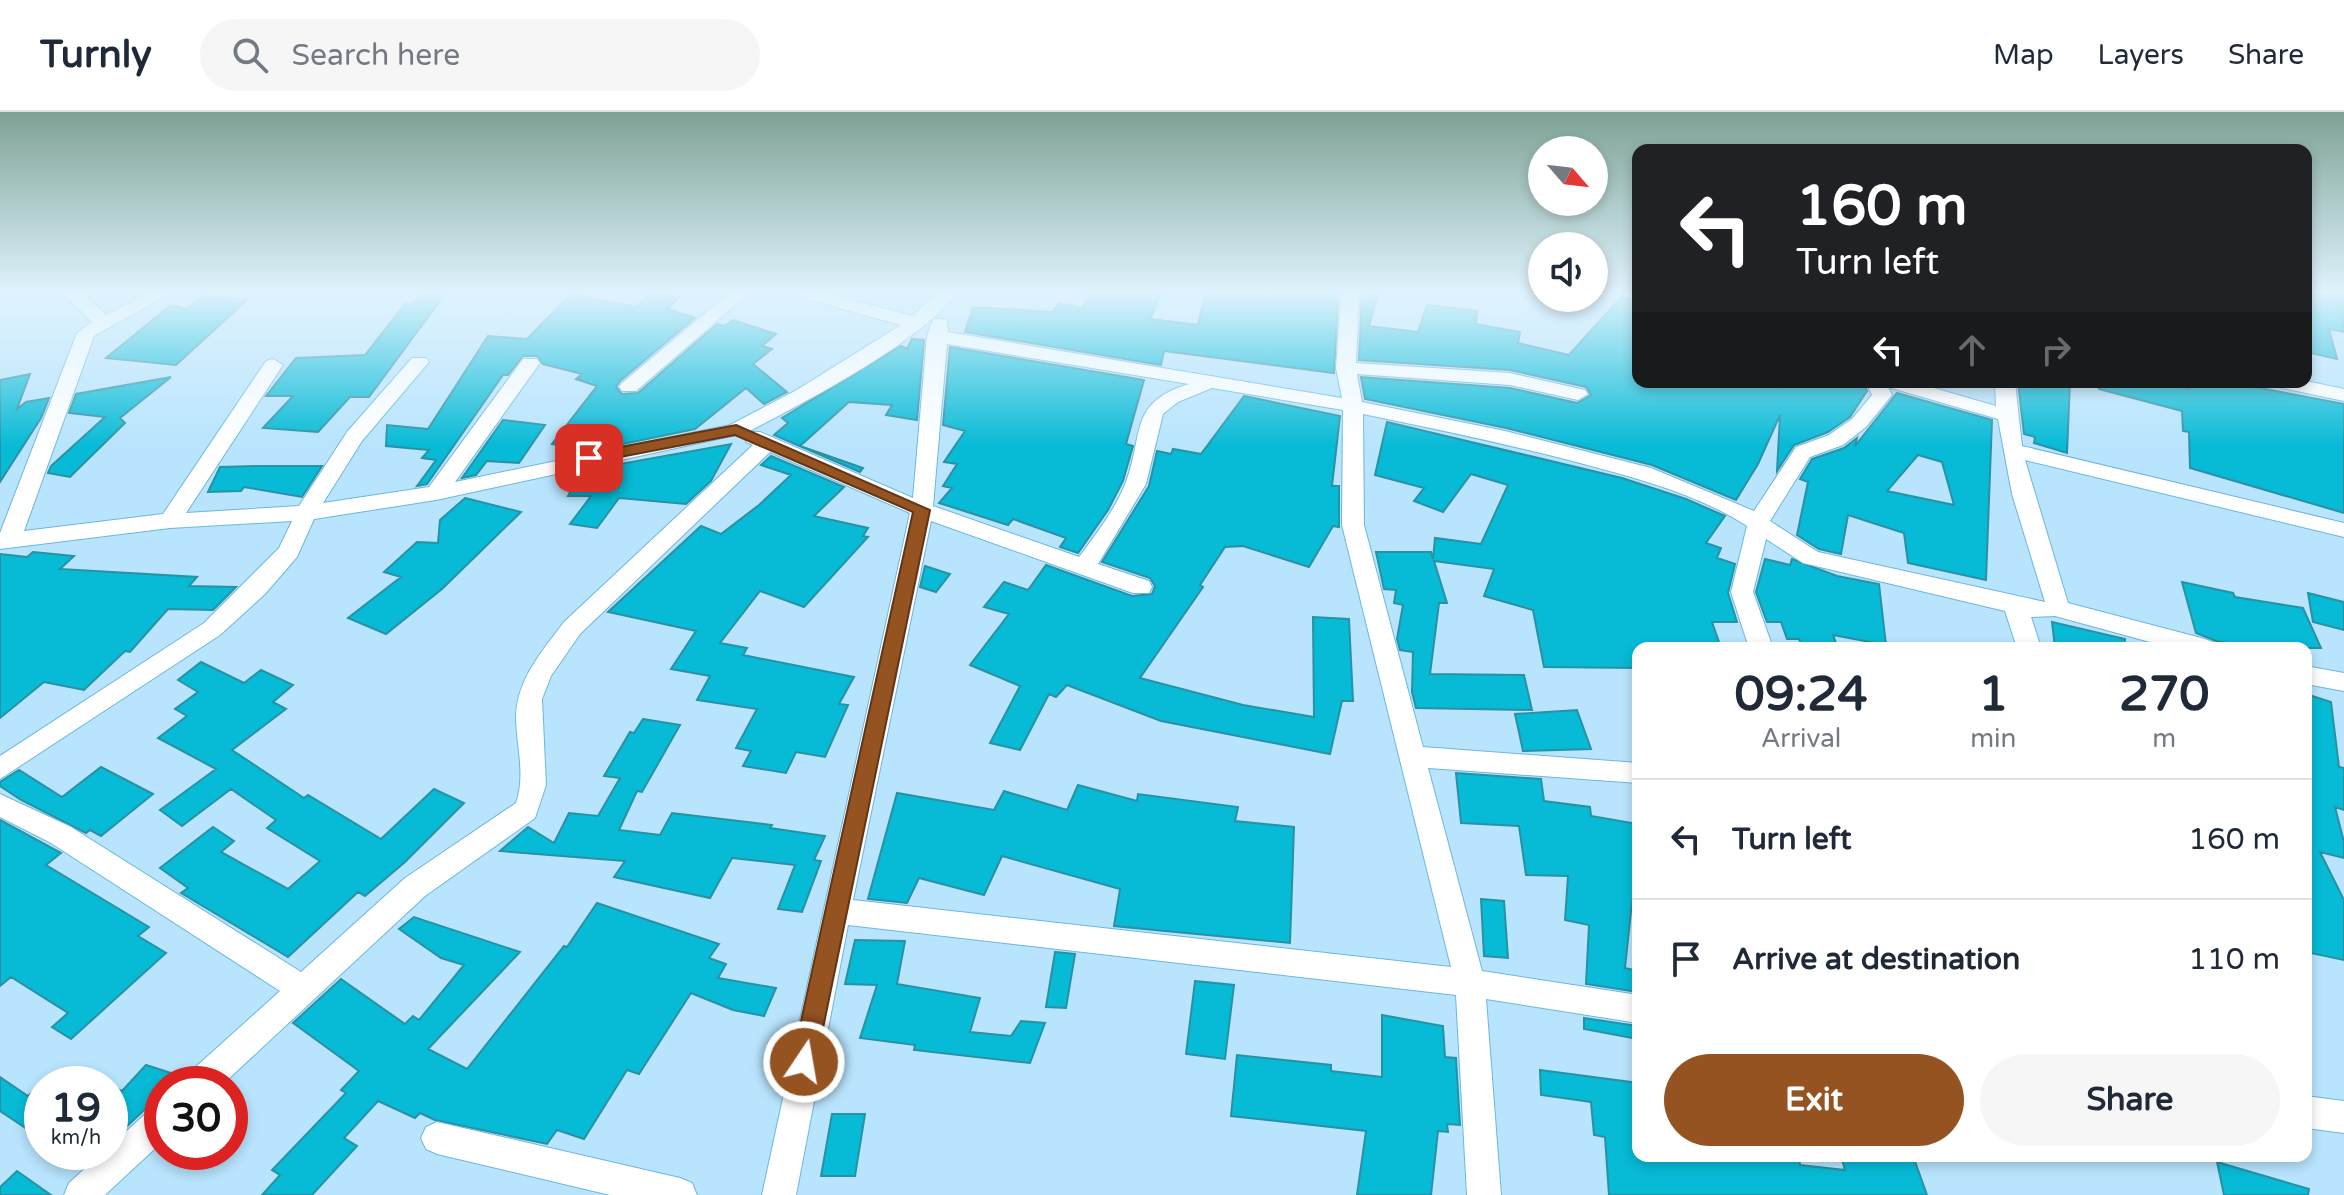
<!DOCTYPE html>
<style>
:root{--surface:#fff;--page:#f6f6f7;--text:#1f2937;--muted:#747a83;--line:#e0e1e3;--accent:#955321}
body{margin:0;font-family:"Varela Round",sans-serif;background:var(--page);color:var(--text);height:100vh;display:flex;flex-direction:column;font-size:30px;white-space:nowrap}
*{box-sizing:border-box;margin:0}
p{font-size:26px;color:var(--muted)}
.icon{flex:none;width:44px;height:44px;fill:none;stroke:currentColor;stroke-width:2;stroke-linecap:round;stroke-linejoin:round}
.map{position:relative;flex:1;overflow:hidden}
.drawer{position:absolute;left:1632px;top:530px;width:680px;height:520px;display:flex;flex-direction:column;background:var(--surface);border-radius:16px;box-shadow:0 4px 12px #0003}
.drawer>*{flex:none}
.banner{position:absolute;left:1632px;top:32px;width:680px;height:244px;border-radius:16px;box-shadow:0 4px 12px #0003;background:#202124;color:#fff;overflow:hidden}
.needle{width:52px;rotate:118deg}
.buttons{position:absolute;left:1528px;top:24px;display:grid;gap:16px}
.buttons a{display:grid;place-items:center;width:80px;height:80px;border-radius:50%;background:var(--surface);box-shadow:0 4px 12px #0003;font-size:40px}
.speed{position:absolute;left:24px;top:954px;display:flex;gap:16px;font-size:40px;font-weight:700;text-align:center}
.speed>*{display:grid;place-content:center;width:104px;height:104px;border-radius:50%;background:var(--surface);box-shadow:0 4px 12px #0003;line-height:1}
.speed small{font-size:20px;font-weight:400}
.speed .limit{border:12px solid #d22;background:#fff;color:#111}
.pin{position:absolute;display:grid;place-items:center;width:68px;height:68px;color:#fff;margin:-34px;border-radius:16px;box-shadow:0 4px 12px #0006}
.me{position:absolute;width:88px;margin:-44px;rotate:12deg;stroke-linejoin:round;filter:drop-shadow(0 0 6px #0008)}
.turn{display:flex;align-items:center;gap:28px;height:168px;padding:0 32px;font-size:36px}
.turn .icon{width:104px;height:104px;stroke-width:2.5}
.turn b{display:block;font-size:56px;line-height:68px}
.lanes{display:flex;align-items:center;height:76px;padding:0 32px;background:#0003;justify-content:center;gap:40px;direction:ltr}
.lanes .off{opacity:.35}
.eta{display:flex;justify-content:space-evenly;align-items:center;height:136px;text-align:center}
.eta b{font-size:48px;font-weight:700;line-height:56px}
.action{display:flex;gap:16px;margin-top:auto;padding:16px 32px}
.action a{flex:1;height:92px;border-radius:48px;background:var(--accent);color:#fff;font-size:32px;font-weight:700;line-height:92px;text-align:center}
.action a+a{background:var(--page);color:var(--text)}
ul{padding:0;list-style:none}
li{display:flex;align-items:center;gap:24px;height:120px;padding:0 32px;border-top:2px solid var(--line)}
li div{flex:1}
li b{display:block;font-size:30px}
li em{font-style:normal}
header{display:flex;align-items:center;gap:48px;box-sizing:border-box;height:112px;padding:0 40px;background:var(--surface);border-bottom:2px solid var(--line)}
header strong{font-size:38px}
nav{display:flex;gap:44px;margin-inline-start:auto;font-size:28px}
.search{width:560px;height:72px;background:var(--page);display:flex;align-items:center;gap:20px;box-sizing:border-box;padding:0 28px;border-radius:44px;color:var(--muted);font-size:30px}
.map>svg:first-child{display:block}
</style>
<header>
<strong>Turnly</strong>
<div class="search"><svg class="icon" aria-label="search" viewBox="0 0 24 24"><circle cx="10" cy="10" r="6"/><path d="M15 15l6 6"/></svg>Search here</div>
<nav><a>Map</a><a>Layers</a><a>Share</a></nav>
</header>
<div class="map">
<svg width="2344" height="1083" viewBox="0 0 2344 1083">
<rect width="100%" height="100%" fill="#b8e4fd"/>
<path fill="#07bad6" stroke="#2891a5" stroke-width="2" fill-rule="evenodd" d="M 423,182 L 445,182 L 369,285 L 350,285 L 318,320 L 263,316 L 293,284 L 266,284 L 296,246 L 365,243 L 405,192 L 411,192 Z
M 571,182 L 637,195 L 648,182 L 679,185 L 668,197 L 695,206 L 620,269 L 616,275 L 622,282 L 638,281 L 717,212 L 724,214 L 733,208 L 776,222 L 762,234 L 772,237 L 753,252 L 787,280 L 764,292 L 746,276 L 695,317 L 594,338 L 552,332 L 597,274 L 576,267 L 582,262 L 543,252 L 537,244 L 523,244 L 508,263 L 503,263 L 427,372 L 417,374 L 436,348 L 422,346 L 429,338 L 386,334 L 387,313 L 428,317 L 488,224 L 527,227 Z
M 1088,182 L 1161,182 L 1150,207 L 1198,213 L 1205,182 L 1338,182 L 1334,261 L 1164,239 L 1161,253 L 965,220 L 973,195 L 1053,200 L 1059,191 L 1083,196 Z
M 1362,182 L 1378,182 L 1369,214 L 1418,220 L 1427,193 L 1477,199 L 1476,212 L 1520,220 L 1518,231 L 1569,243 L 1621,185 L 1638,189 L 1638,270 L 1863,270 L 1867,279 L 1850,305 L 1828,320 L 1794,333 L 1777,359 L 1780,303 L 1758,352 L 1736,388 L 1652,353 L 1506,316 L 1365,287 L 1361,265 L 1510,276 L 1577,291 L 1591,283 L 1586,275 L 1510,258 L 1359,248 Z
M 2306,182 L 2344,182 L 2344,220 L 2329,217 L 2337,247 L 2306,240 Z
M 202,184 L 248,187 L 176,253 L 106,246 L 171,193 L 187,197 Z
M 912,227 L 924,228 L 917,308 L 886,303 L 892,293 L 849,290 L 800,334 L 863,356 L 860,360 L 774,323 L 788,311 L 782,306 L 901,234 L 907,237 Z
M 950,235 L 1144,268 L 1126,332 L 1133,334 L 1123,369 L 1108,398 L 1078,441 L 1060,435 L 1066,426 L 1013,407 L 1008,413 L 939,391 L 952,376 L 943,374 L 957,352 L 944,350 L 965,319 L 943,313 Z
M 30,262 L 17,297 L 26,290 L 49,286 L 41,306 L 0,370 L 0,268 Z
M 171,265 L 120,306 L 125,311 L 70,365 L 48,361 L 51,354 L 105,305 L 69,301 L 76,282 Z
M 2018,270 L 2070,270 L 2067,341 L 2034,331 L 2035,325 L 2024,322 Z
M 2100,270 L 2165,270 L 2190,277 L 2190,270 L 2228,270 L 2344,292 L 2344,401 L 2190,356 L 2189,320 L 2183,319 L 2182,299 L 2099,277 Z
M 1897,281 L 1992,308 L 1986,468 L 1908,451 L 1904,421 L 1848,403 L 1841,442 L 1819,437 L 1797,423 L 1808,370 L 1800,367 L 1812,347 L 1844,336 L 1857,326 L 1855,334 ZM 1918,343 L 1942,350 L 1954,393 L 1887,379 Z
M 1244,284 L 1340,304 L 1332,374 L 1339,374 L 1339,415 L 1333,414 L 1309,455 L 1243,434 L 1225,435 L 1200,473 L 1203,475 L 1140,566 L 1243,593 L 1314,605 L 1313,505 L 1349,507 L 1353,589 L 1342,589 L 1330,642 L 1161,609 L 1067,573 L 1056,585 L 1049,582 L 1020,638 L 990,631 L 1020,574 L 970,553 L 1009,502 L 984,495 L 1004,470 L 1028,478 L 1046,453 L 1132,484 L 1152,482 L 1155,474 L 1150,466 L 1102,450 L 1149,374 L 1157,339 L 1171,342 L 1173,337 L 1201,342 Z
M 503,308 L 545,313 L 519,351 L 487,349 L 476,363 L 462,366 Z
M 1387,310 L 1622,366 L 1686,387 L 1725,404 L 1706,431 L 1721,436 L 1717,446 L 1735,452 L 1728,481 L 1737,510 L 1712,510 L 1721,536 L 1638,536 L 1638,556 L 1544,555 L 1533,498 L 1484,484 L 1494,457 L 1434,449 L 1447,491 L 1439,491 L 1430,562 L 1524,563 L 1532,598 L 1416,596 L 1412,580 L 1413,540 L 1400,538 L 1397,527 L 1403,493 L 1394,491 L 1396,478 L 1384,477 L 1376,440 L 1431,440 L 1433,447 L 1435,426 L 1481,432 L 1508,373 L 1471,362 L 1443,400 L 1414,389 L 1424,376 L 1375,363 Z
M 731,332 L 711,369 L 686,392 L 619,386 L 597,416 L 570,412 L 591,384 L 568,384 L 582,359 Z
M 771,344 L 844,375 L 814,404 L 868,416 L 863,424 L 868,425 L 804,495 L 760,479 L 720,531 L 747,536 L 743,543 L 854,565 L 839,592 L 848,593 L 825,645 L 796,640 L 786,661 L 743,654 L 751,639 L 736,636 L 757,597 L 697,588 L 710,564 L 671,557 L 696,519 L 608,500 L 701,414 L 721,422 L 759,393 L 791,363 L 761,353 Z
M 259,354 L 322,354 L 302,385 L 244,375 L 241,379 L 208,380 L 220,355 Z
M 465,386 L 521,400 L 442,477 L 386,522 L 348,506 L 401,465 L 384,460 L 417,430 L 438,431 L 440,408 Z
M 33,440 L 74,444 L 60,457 L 197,465 L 189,474 L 236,475 L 213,498 L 168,497 L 130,540 L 125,539 L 84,578 L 44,570 L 0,606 L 0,442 L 27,445 Z
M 1765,447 L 1790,453 L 1792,447 L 1837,464 L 1879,472 L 1886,533 L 1833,523 L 1838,536 L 1802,536 L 1799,527 L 1787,527 L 1781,510 L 1767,510 L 1756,480 Z
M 925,454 L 950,462 L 936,480 L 920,475 Z
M 2182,470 L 2233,481 L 2235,485 L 2303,496 L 2321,536 L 2257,536 L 2216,529 L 2196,521 Z
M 2308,481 L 2344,490 L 2344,518 L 2313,510 Z
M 2052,510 L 2125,527 L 2124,536 L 2055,536 Z
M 201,550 L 244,571 L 261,558 L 293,573 L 273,590 L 286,597 L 232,638 L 304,686 L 308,683 L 381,727 L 434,677 L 464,691 L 405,750 L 365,784 L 358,780 L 288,845 L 181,781 L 188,776 L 160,756 L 213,715 L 234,729 L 221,740 L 288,777 L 320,749 L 267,716 L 276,708 L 231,677 L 182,714 L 160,698 L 216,657 L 158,626 L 187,604 L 175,597 L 198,580 L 178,568 Z
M 2306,582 L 2331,590 L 2339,655 L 2344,656 L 2344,698 L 2335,695 L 2344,730 L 2344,746 L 2320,740 L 2344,788 L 2344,848 L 2306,840 Z
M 1577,598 L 1591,637 L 1523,639 L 1515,602 Z
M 643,607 L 680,613 L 642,680 L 637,679 L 619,718 L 660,723 L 672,701 L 772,713 L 770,716 L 825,724 L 814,748 L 821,749 L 802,800 L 778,797 L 795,753 L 732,746 L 710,786 L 614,765 L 625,749 L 500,739 L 528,715 L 554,731 L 569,701 L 598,704 L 620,666 L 604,664 L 630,620 L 634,621 Z
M 101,655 L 153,682 L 101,724 L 90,718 L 86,721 L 21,688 L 0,674 L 0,670 L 19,658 L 62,685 Z
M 1456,661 L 1541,667 L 1544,689 L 1590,695 L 1591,704 L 1638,712 L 1638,791 L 1632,790 L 1625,856 L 1638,859 L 1638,880 L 1586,872 L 1589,813 L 1565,808 L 1568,764 L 1526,763 L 1519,714 L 1461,711 Z
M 1078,673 L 1137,689 L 1138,682 L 1238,695 L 1235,709 L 1294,715 L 1290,831 L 1114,814 L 1120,777 L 1002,744 L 984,783 L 919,766 L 907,791 L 868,787 L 897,681 L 994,698 L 1004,679 L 1067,698 Z
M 0,708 L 61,741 L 46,753 L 149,815 L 138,824 L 166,841 L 71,927 L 52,915 L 68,901 L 11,865 L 0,874 Z
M 1481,787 L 1504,789 L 1508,846 L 1484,844 Z
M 597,791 L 719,832 L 709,846 L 726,852 L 718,866 L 776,876 L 764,904 L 733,898 L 691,881 L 639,962 L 627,958 L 584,1027 L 557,1018 L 547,1032 L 435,1008 L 420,1001 L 415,1006 L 378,989 L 344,1026 L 357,1034 L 312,1083 L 262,1083 L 280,1063 L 272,1058 L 346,981 L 341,978 L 359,959 L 293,911 L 341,867 L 405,912 L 413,904 L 419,908 L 464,853 L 441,846 L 399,817 L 414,805 L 520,840 L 428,937 L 467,957 L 564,834 L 567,835 Z
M 855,828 L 905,829 L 897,872 L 980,886 L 970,920 L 1011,924 L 1021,909 L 1045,911 L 1030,951 L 914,938 L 915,933 L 860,926 L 877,873 L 845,872 Z
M 1055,840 L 1075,842 L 1066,896 L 1046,895 Z
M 1195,869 L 1234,873 L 1225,947 L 1186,942 Z
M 1382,903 L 1443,914 L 1445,945 L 1456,946 L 1460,1013 L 1447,1012 L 1448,1020 L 1438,1019 L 1431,1083 L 1357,1083 L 1366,1019 L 1231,1004 L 1237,943 L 1331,953 L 1331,959 L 1382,965 Z
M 1584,906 L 1638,914 L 1638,927 L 1584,917 Z
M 146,953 L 174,962 L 162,972 L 154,989 L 110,1030 L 110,974 L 122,979 Z
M 1540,958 L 1638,971 L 1638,1044 L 1799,1044 L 1800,1053 L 1845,1058 L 1841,1044 L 1913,1044 L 1927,1083 L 1609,1083 L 1605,1025 L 1594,1023 L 1591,990 L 1541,983 Z
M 0,965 L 28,984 L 42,971 L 42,1027 L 0,999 Z
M 832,1002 L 865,1002 L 855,1064 L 821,1064 Z
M 2217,1050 L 2309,1077 L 2308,1083 L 2224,1083 Z
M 17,1059 L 51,1083 L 0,1083 L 0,1075 Z"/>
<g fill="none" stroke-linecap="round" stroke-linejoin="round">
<g stroke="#6bb7e0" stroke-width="2">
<path id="street" d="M 64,182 L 83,182 L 106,203 L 147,182 L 169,182 L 94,224 L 24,419 L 163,402 L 266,249 L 273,247 L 283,253 L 186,401 L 299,394 L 347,320 L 412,246 L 426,246 L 429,250 L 362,329 L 323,391 L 429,375 L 523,247 L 537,247 L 540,251 L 455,370 L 730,313 L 795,279 L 901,213 L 803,186 L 800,182 L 829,182 L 912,204 L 937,182 L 956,182 C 919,231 805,290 748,320 L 760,320 L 913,386 L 927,224 L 933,207 L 947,207 L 948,220 L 1342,286 L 1336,256 L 1341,182 L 1359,182 L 1356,251 L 1510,261 L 1585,278 L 1588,282 L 1578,288 L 1510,273 L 1357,262 L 1362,290 L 1505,319 L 1651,356 L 1754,399 L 1796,335 L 1829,323 L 1852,307 L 1872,283 L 1866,270 L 1913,270 L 1996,294 L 1995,270 L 2015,270 L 2022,334 L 2344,411 L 2344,425 L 2025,348 L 2068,491 L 2205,527 L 2213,530 L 2217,536 L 2172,536 L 2055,504 L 2031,505 L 2041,536 L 2017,536 L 2005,499 L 1803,451 L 1766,427 L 1753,480 L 1773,536 L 1749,536 L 1731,480 L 1747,414 C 1698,382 1636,366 1580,351 C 1508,332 1436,317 1363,302 L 1364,413 L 1423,635 L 1638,651 L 1638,671 L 1428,656 L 1482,859 L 1638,883 L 1638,911 L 1486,887 L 1501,1083 L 1467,1083 L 1456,883 L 848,813 L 796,1083 L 762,1083 L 910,401 L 770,340 L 580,522 L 551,564 L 542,587 L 546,673 L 535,706 L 425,784 L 223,972 L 184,972 L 189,961 L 280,879 L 51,731 L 0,705 L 0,682 L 71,715 L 301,860 L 405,766 L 516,691 C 526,663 516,632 516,604 C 517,567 543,538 564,510 L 753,333 L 746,330 L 745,321 L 436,388 L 314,407 L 297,445 L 265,482 L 220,523 L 0,667 L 0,644 L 204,511 L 279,436 L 292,409 L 170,416 L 0,437 L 0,421 L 77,221 L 92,210 ZM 947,232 L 1189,272 C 1128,290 1144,323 1126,370 C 1115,398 1097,421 1079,445 L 933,394 ZM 1888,275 L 1998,307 L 2012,382 L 2045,490 L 1818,440 L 1770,409 L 1810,345 L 1843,333 L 1866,315 L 1892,283 ZM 1212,276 L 1343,298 L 1342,413 L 1451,855 L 853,788 L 931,409 L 1133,481 L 1149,481 L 1152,475 L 1149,469 L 1098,452 L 1146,372 L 1163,302 L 1178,290 Z
M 728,182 L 748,182 L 636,279 L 622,279 L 619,275 L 622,271 Z
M 2306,269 L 2344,277 L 2344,289 L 2273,274 L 2270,270 Z
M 2306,554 L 2344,561 L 2344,579 L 2306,572 Z
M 2306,984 L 2344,989 L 2344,1021 L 2306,1016 Z
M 162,992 L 162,1030 L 105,1083 L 64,1083 L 69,1071 L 103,1040 L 110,1040 L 110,1034 L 151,997 Z
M 437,1010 L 680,1066 L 692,1071 L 697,1083 L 610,1083 L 437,1042 L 426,1037 L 421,1026 L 426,1015 Z"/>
</g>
<use href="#street" fill="#fff" fill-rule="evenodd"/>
</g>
<linearGradient id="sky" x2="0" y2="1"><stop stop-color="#7ea295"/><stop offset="0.54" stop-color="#dff3fe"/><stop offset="1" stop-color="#dff3fe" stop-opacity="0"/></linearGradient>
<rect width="2344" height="334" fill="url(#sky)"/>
<path fill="#955321" stroke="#613615" stroke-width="2" d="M 736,313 L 930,398 L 816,950 L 812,958 L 804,961 L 796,958 L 792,950 L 913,400 L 735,323 L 589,351 L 581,346 L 589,341 Z"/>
</svg>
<div class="buttons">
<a><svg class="needle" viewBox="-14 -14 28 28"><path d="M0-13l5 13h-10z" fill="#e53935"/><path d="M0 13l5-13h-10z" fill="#747a83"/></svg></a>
<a><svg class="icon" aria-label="sound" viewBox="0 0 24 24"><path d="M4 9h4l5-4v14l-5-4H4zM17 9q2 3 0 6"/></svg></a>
</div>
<div class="speed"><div>19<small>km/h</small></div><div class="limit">30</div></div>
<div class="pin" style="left:589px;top:346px;background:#d93025"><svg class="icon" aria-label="arrive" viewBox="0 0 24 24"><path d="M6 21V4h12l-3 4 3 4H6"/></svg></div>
<svg class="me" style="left:804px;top:950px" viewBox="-20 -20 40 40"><circle r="17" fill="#955321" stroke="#fff" stroke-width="3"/><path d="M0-11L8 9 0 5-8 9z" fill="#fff"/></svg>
<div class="banner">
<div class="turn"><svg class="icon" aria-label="left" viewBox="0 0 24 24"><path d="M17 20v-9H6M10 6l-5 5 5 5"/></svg><div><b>160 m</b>Turn left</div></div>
<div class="lanes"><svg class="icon" aria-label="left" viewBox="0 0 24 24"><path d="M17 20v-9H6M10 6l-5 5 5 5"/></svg><svg class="icon off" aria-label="ahead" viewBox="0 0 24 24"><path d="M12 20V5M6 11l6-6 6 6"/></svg><svg class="icon off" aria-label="right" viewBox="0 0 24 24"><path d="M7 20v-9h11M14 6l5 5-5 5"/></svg></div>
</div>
<section class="drawer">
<div class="eta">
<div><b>09:24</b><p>Arrival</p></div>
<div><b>1</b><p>min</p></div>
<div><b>270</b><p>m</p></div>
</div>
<ul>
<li><svg class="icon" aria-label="left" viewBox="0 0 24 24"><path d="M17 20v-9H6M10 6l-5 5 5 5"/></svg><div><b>Turn left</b></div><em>160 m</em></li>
<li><svg class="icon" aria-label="arrive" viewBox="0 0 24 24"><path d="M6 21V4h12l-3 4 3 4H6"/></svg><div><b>Arrive at destination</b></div><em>110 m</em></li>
</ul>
<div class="action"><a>Exit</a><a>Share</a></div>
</section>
</div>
